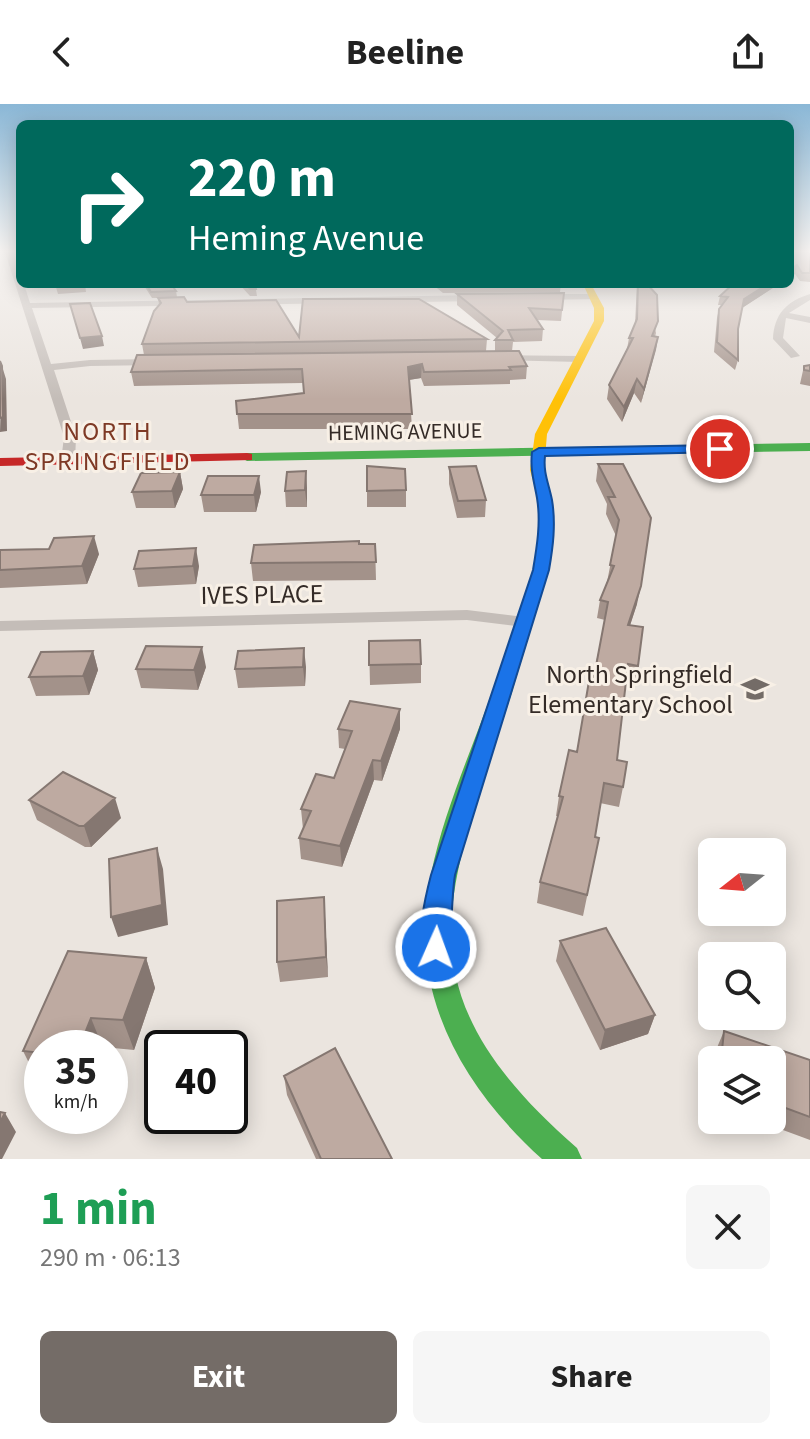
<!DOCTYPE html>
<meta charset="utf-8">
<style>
:root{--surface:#fff;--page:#f6f6f6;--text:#222;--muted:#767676;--accent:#746c67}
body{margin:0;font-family:"Source Sans 3",sans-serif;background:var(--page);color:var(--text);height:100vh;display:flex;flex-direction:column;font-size:30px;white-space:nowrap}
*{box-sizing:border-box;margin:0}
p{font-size:26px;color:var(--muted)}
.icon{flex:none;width:44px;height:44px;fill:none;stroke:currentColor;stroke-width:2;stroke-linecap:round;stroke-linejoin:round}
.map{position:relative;height:1055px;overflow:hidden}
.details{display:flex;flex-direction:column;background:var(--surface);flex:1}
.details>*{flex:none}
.hud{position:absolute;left:16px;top:16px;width:778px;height:168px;border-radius:12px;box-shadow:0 4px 20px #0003;background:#00695c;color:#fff;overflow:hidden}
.needle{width:52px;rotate:253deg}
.buttons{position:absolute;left:698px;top:734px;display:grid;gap:16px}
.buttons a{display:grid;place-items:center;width:88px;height:88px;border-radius:12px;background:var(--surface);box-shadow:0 4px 20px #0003;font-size:40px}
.speed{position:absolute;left:24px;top:926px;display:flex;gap:16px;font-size:40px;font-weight:700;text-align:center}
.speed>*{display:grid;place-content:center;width:104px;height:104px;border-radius:50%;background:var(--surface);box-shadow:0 4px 20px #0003;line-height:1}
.speed small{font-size:20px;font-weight:400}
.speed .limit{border:4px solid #111;border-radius:12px;background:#fff;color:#111}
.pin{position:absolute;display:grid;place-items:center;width:68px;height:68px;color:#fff;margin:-34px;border:4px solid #fff;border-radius:50%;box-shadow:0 2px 8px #0007}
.me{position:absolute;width:88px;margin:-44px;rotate:2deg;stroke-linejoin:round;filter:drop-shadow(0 0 6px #0008)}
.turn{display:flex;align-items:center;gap:28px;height:168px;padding:0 40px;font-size:36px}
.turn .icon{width:104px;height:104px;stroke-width:2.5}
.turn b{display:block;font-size:56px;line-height:68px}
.round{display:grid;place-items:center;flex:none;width:84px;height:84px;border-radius:12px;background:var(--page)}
.head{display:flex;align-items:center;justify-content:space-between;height:136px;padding:0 40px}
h1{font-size:48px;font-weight:700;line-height:60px;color:#1e9e55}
.button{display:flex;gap:16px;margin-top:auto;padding:16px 40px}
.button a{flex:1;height:92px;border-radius:12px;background:var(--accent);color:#fff;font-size:32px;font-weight:700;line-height:92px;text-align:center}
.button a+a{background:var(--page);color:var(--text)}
header{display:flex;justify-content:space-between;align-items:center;height:104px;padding:0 40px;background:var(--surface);font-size:36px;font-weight:700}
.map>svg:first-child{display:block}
</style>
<header><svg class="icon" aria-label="back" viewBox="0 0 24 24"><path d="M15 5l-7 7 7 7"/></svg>Beeline<svg class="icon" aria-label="share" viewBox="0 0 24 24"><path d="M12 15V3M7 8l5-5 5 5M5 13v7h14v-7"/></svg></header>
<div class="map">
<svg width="810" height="1055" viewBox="0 0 810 1055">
<rect width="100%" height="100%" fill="#ebe5df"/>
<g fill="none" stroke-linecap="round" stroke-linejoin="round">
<path fill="#c4bdb8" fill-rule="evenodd" d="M 5,148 L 13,148 L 20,169 L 20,180 L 24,180 L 30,199 L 480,191 L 484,194 L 480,197 L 32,204 L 51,260 L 90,256 L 156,255 L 161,258 L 156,261 L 90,262 L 54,266 L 76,333 L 75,357 L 68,361 L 61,357 L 64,333 Z
M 595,190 L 598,195 L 541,196 L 537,193 L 541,190 Z
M 810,190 L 810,196 L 789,209 L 810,213 L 810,219 L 786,214 L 783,234 L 800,252 L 791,254 L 773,235 C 774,210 787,197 810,190 Z
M 494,251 L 580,252 L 585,255 L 580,258 L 498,256 L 494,255 Z
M 467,506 L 524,513 L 533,518 L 524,523 L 467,516 L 0,527 L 0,517 Z"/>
<path fill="#4caf50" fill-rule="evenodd" d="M 810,339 L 810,347 L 247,357 L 240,353 L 247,349 Z
M 503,579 L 513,585 C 449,789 391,882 577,1044 L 582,1055 L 542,1055 C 459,980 406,884 431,770 C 444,706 472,646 493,585 Z"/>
<path fill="#ffc107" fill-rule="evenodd" d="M 583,180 L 591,180 L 604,204 L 604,217 L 547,330 L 544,366 L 552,395 L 554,433 L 549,466 L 513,585 L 503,591 L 493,585 L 533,466 L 538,433 L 538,395 L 530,366 L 535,330 L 594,217 L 594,204 Z"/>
<path fill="#c62828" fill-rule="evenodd" d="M 247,349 L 252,350 L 252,356 L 0,362 L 0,354 Z"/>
</g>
<path fill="#a3928a" d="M 790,148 L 810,148 L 810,178 L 800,177 L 795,170 L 790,173 Z
M 55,180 L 85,180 L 86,188 L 58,190 Z
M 143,180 L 171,180 L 176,187 L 177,193 L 187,198 L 299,233 L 487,235 L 486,247 L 495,247 L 495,236 L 497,234 L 457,201 L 457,190 L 564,189 L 561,217 L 537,216 L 543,225 L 542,237 L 513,238 L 512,247 L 527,262 L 526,275 L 510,276 L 510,280 L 424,282 L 421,274 L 409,276 L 412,325 L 239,325 L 236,297 L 304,289 L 303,279 L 134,282 L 131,268 L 144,251 L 142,240 L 159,201 L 158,194 L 152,194 Z
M 239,180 L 255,180 L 257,192 L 250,192 Z
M 432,180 L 561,180 L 560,188 L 443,189 Z
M 637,180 L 647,180 L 656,229 L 655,233 L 658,233 L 641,299 L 634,289 L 622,318 L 607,295 L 609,281 L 627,245 L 629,234 L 635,219 Z
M 733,180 L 779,180 L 742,204 L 738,225 L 738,256 L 735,266 L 714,248 L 717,214 L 719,205 L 722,201 L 718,201 L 720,192 Z
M 810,261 L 810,282 L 800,280 L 804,262 Z
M 598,360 L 623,360 L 637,500 L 630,521 L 638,562 L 634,581 L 626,580 L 617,656 L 623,683 L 619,703 L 600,699 L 595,733 L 599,734 L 583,812 L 537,799 L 540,778 L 558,712 L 556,712 L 559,692 L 577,648 L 605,516 L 597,514 L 600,496 L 607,478 L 616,432 L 606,410 L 607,400 L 596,377 Z
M 449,363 L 486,396 L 485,413 L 457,414 L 449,380 Z
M 306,367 L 307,403 L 286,403 L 285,387 Z
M 180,368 L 183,385 L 175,404 L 136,404 L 132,388 Z
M 406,386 L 406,403 L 367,403 L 367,387 Z
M 261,388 L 256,408 L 204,408 L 201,391 Z
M 359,440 L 375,440 L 376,476 L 253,477 L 251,459 Z
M 0,446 L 99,450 L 87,480 L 0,484 Z
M 199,462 L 196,480 L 138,483 L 134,465 Z
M 369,537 L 421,560 L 421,579 L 370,581 Z
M 93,547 L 98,566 L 89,591 L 36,592 L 29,573 Z
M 206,563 L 198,586 L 141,584 L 136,565 Z
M 306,563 L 305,582 L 238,584 L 235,565 Z
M 400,605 L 400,625 L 382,677 L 374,676 L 342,763 L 301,755 L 299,734 L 303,725 L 301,705 L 334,674 L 345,645 L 339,644 L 338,625 Z
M 29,696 L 121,714 L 91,743 L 85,743 L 37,716 Z
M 325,813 L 328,873 L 280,878 L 277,858 Z
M 560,837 L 655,911 L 648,930 L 600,946 L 556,857 Z
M 146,854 L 155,884 L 134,946 L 103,943 L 42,944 L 42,976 L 37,975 L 23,947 Z
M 724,927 L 810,956 L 810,1036 L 756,1016 L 772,1016 L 772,956 L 715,956 L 716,946 Z
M 284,972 L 392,1055 L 316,1055 L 287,991 Z
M 712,980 L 712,1000 L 710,999 Z"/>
<path fill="#857771" d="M 797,161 L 795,170 L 790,173 L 790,166 Z
M 768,180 L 779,180 L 742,204 L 744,195 Z
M 102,232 L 104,242 L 83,245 L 80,234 Z
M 658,233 L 656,246 L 641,299 L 644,285 Z
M 422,260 L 421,274 L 408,276 L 408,263 Z
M 2,262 L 6,275 L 7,327 L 0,328 Z
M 637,275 L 634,289 L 622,318 L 624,303 Z
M 306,367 L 307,384 L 307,403 L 305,386 Z
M 180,368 L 183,385 L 175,404 L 172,387 Z
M 259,372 L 261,388 L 256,408 L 254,391 Z
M 94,432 L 99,450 L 87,480 L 82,462 Z
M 196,444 L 199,462 L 196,480 L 193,462 Z
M 641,482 L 637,500 L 624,540 L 628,521 Z
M 202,543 L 206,563 L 198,586 L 194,566 Z
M 304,544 L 306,563 L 305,582 L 303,563 Z
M 93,547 L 98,566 L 89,591 L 83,572 Z
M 400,605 L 400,625 L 382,677 L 381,657 Z
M 373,656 L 374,676 L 342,763 L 340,742 Z
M 115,694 L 121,714 L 91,743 L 84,722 Z
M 157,744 L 163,765 L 168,821 L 118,833 L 111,813 Z
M 324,793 L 328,873 L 326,853 Z
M 146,854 L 155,884 L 134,946 L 123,916 Z
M 655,911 L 648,930 L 600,946 L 605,926 Z
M 91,914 L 103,944 L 79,944 Z
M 5,1009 L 16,1028 L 2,1055 L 0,1055 L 0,1018 Z"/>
<path fill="#beaaa1" stroke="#857771" stroke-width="2" d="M 790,148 L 810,148 L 810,169 L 802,169 L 797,161 L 790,166 Z
M 146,180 L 171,180 L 176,187 L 151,188 Z
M 245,180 L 255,180 L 256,185 L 250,185 Z
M 638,180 L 647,180 L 657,191 L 658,217 L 652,232 L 658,233 L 644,285 L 637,275 L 624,303 L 609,281 L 633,234 L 629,234 L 637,215 Z
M 733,180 L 768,180 L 744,195 L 738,225 L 738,256 L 717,238 L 719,205 L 728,193 L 720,192 Z
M 564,189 L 562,206 L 529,204 L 543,225 L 508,226 L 513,236 L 495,236 L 503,227 L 457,190 Z
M 184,193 L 187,198 L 276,196 L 299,233 L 303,195 L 419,195 L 487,235 L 142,240 L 154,207 L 161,199 L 158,194 Z
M 90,199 L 102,232 L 80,234 L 70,200 Z
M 519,247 L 527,262 L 509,263 L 511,266 L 424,268 L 422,260 L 408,263 L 412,310 L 237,310 L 236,297 L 304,289 L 302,265 L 131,268 L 137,251 Z
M 0,257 L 2,262 L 3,313 L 0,314 Z
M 810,261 L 810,267 L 804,266 L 804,262 Z
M 598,360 L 623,360 L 651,414 L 641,482 L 628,521 L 643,523 L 638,562 L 628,560 L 617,656 L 627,658 L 623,683 L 604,679 L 595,733 L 599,734 L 587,791 L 540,778 L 563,693 L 559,692 L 569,646 L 577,648 L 589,577 L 593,578 L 608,498 L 600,496 L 614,462 L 610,461 L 619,416 L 608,393 L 615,393 Z
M 367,362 L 405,365 L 406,386 L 367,387 Z
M 476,362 L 486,396 L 458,397 L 449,363 Z
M 306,367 L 305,386 L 285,387 L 287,368 Z
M 180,368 L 172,387 L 132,388 L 141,369 Z
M 208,372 L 259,372 L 254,391 L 201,391 Z
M 94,432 L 82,462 L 0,466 L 0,446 L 49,445 L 54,434 Z
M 359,437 L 359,440 L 375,440 L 376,458 L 251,459 L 254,441 Z
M 196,444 L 193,462 L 134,465 L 139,447 Z
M 420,536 L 421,560 L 369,561 L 369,537 Z
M 146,542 L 202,543 L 194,566 L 136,565 Z
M 304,544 L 303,563 L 235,565 L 238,547 Z
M 93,547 L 83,572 L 29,573 L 41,548 Z
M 350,597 L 400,605 L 381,657 L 373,656 L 340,742 L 299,734 L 311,707 L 301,705 L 316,670 L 334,674 L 352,627 L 338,625 Z
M 63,668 L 115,694 L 84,722 L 79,722 L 29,696 Z
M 157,744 L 162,801 L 111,813 L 109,755 Z
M 324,793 L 326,853 L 277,858 L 277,797 Z
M 606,824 L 655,911 L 605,926 L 560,837 Z
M 68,847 L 146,854 L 123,916 L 91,914 L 79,944 L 42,944 L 42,949 L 23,947 Z
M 724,927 L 810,956 L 810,1013 L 772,999 L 772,956 L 721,956 Z
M 335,944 L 392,1055 L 321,1055 L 284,972 Z
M 0,1008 L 5,1009 L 0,1018 Z"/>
<linearGradient id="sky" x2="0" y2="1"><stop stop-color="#8ab7d6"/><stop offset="0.5" stop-color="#f6f3f1"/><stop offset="1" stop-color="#f6f3f1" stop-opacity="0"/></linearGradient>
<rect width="810" height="295" fill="url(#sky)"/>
<path fill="#1a73e8" stroke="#114b97" stroke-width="2" d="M 720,341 L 726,345 L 724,348 L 545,352 C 543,369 549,380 552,396 C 556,420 553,443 549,466 L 455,771 C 451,793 453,836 445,852 L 436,856 L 426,852 C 416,830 425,794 431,771 L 533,466 C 537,442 541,418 537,394 C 534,377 530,366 532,348 L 539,344 Z"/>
<defs>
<g id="school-bare" transform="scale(2.16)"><path d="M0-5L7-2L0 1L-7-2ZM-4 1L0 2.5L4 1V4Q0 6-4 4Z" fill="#746c67" stroke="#f8f0e6" stroke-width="2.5" paint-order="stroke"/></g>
</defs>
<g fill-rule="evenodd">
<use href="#school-bare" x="755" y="585"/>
</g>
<g text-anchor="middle" stroke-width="6" stroke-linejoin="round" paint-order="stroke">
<g font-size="22" fill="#342b27" stroke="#f8f0e6">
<text transform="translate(405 327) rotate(-1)" y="8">HEMING AVENUE</text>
</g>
<g font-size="26" letter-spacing="2" fill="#7e3925" stroke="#f8f0e6">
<text x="108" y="336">NORTH<tspan x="108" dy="30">SPRINGFIELD</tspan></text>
</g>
<g font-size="26" fill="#342b27" stroke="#f8f0e6">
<text transform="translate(262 490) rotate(-1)" y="9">IVES PLACE</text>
</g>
<g font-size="26" fill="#342b27" stroke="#f8f0e6" text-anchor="end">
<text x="733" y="579">North Springfield<tspan x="733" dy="30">Elementary School</tspan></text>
</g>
</g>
</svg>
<div class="buttons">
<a><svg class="needle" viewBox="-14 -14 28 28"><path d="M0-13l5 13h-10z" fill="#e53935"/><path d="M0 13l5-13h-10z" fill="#767676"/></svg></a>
<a><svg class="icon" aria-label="search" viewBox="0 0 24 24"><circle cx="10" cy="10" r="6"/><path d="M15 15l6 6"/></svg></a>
<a><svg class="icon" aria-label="layers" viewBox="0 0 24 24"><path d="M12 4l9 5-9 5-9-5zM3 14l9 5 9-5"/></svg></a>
</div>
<div class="speed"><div>35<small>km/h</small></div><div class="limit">40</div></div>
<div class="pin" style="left:720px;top:345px;background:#d93025"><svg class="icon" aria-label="arrive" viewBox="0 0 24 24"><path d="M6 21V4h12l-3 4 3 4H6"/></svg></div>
<svg class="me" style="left:436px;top:844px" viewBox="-20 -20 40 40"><circle r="17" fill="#1a73e8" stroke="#fff" stroke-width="3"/><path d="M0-11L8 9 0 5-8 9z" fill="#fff"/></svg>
<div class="hud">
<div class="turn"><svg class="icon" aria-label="right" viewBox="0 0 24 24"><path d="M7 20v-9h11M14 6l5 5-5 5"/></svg><div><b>220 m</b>Heming Avenue</div></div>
</div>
</div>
<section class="details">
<div class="head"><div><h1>1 min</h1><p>290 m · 06:13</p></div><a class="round"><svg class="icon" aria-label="close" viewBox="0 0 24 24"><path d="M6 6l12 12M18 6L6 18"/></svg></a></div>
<div class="button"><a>Exit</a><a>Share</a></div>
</section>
